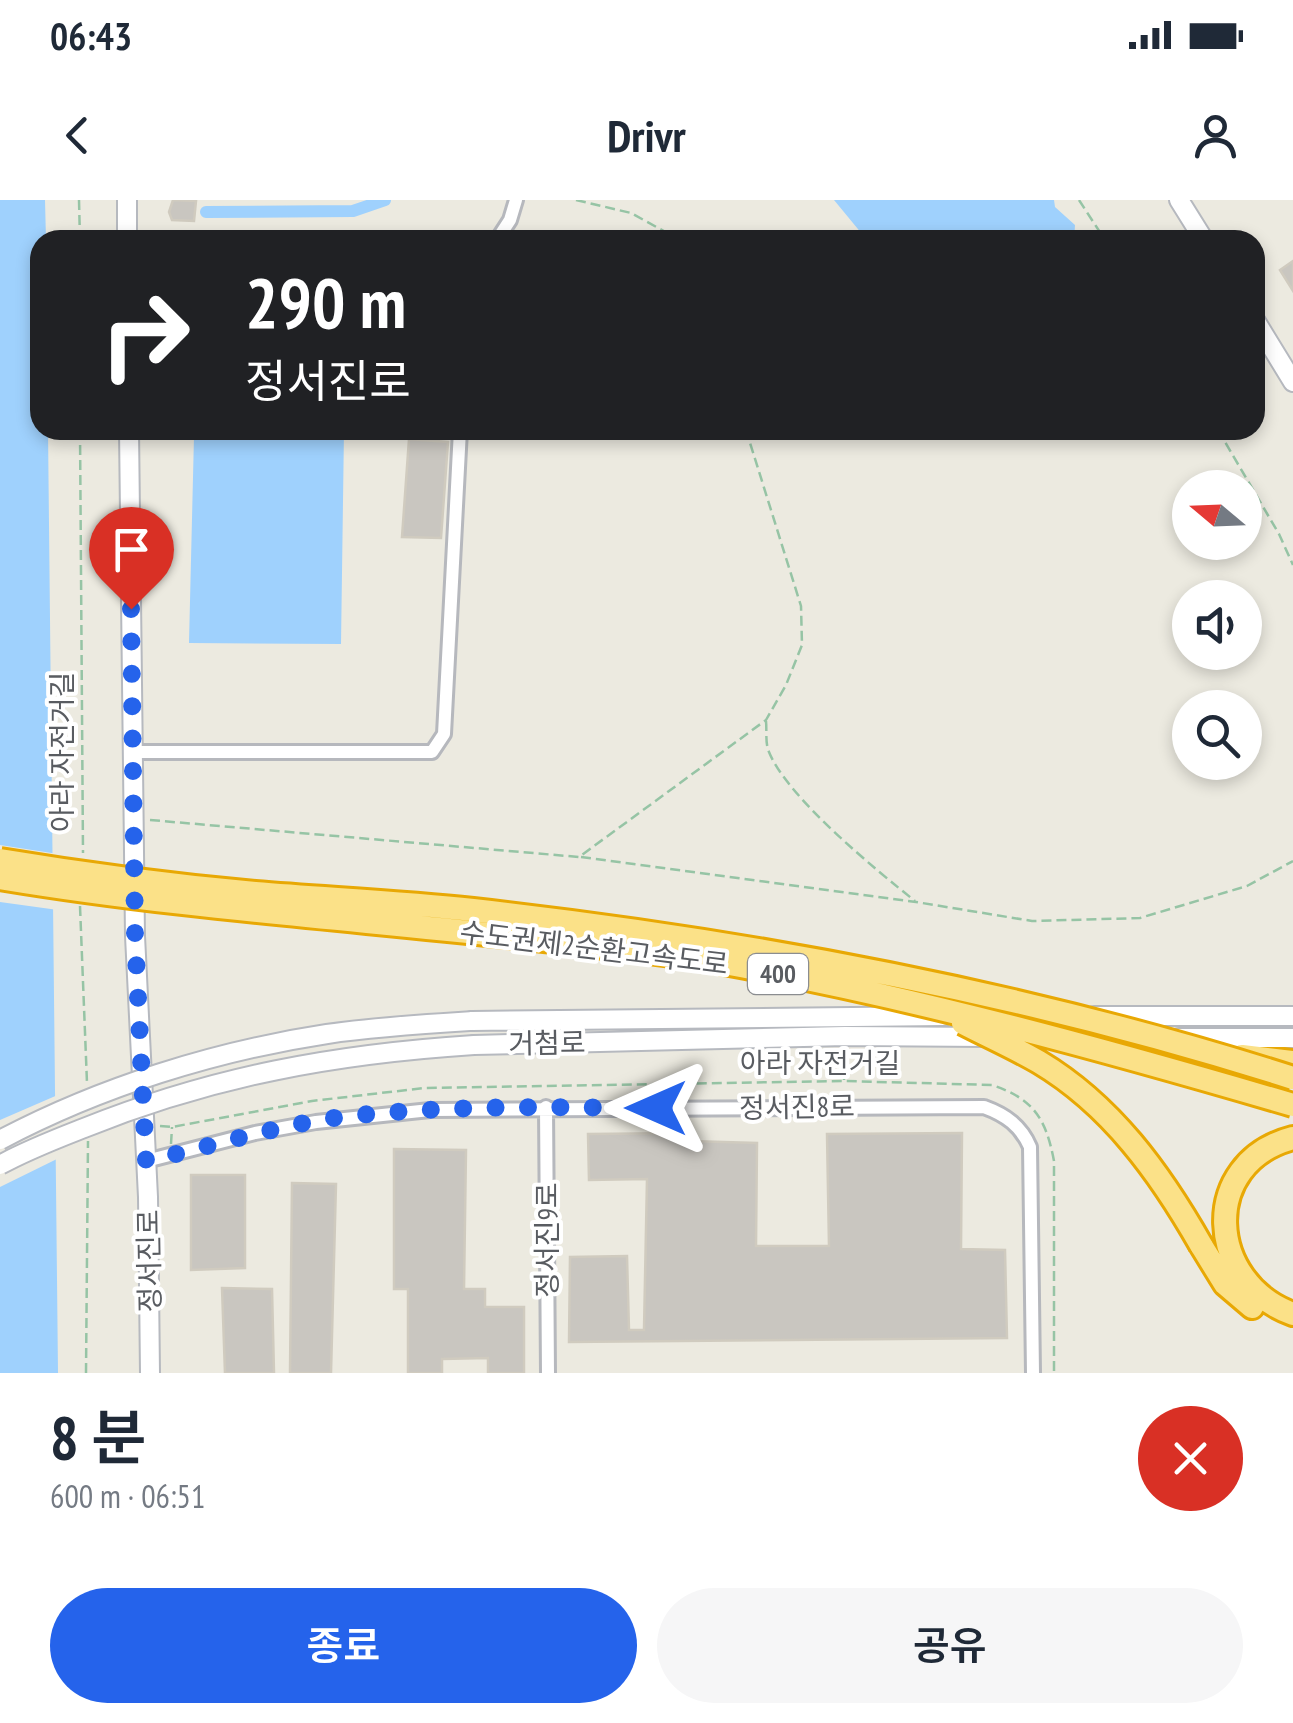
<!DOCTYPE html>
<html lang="ko">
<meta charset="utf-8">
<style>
:root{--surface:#fff;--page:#f6f6f7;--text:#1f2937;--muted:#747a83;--accent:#2563eb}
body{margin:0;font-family:"PT Sans Narrow","Noto Sans KR",sans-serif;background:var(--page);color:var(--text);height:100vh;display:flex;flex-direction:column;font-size:38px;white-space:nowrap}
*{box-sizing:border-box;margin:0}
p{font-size:32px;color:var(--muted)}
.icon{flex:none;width:55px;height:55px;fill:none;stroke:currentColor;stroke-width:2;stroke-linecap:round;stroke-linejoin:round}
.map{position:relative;height:1173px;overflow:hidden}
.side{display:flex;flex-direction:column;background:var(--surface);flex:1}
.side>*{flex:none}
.hud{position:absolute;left:30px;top:30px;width:1235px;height:210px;border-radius:30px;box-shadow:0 5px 15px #0003;background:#202124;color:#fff;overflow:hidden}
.needle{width:65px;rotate:289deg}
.controls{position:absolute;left:1172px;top:270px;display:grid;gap:20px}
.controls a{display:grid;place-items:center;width:90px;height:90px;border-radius:50%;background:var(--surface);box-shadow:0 5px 15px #0003;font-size:50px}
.pin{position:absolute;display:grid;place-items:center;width:85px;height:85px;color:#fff;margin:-102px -42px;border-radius:50% 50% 50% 0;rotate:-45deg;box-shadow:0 0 10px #0007}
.pin .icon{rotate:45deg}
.me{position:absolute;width:110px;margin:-55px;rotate:270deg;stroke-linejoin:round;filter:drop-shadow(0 0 8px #0008)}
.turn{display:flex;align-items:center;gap:35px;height:210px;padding:0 50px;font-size:45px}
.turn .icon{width:130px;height:130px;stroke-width:2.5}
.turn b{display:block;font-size:70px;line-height:85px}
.round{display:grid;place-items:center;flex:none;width:105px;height:105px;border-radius:52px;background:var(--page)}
.headline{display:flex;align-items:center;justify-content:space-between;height:170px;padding:0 50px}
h1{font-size:60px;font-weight:600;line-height:75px}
.cta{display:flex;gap:20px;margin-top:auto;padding:20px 50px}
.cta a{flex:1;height:115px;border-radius:60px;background:var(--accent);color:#fff;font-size:40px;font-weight:600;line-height:115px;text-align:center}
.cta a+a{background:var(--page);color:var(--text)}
.status{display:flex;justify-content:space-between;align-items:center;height:70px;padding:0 50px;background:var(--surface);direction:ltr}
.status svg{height:28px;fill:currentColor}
header{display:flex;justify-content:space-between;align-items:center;height:130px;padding:0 50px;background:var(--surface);font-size:45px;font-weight:600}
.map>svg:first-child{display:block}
</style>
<div class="status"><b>06:43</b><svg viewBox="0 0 49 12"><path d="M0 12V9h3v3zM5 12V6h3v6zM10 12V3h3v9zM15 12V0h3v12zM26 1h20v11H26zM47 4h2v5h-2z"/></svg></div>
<header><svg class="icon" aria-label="back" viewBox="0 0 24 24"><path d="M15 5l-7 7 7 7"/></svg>Drivr<svg class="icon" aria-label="person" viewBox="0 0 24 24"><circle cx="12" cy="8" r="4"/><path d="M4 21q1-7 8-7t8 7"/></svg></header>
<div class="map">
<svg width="1293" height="1173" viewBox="0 0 1293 1173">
<rect width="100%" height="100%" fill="#eceae0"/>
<path fill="#9fd1fd" d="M 0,0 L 45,0 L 46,40 L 40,40 L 40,230 L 48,230 L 58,1173 L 0,1173 Z
M 834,0 L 1054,0 L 1055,7 L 1075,25 L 1074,40 L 867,40 Z
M 229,230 L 344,230 L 341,444 L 189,443 L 194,236 Z"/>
<path fill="#eceae0" d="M 0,645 L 58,654 L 58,710 L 0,702 Z
M 60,894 L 61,957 L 0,987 L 0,920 Z"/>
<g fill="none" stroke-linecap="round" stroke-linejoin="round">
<path stroke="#9fd1fd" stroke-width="12" d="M 206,12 L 353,11 L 385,0"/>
</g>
<path fill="#c9c6c0" stroke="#d0cbbf" stroke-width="2.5" d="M 173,0 L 196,1 L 194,21 L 172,20 L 169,12 Z
M 1293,61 L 1293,91 L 1280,70 Z
M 409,239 L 448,242 L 441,338 L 402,337 Z
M 689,933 L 689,941 L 757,943 L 756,1046 L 829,1046 L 827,934 L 962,933 L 961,1049 L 1005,1050 L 1007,1138 L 569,1142 L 570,1057 L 627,1056 L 629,1130 L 644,1130 L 647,979 L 589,980 L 588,934 Z
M 394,949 L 466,950 L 464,1089 L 485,1089 L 485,1107 L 524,1107 L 524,1173 L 488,1173 L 488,1158 L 442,1159 L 442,1173 L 408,1173 L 408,1089 L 394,1089 Z
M 191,975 L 245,975 L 245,1068 L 191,1070 Z
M 292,983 L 336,984 L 331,1173 L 290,1173 Z
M 222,1088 L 272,1089 L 274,1173 L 225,1173 Z"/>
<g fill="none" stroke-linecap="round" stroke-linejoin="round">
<g stroke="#b6b8bd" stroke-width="18">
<path id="street" d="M 497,40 L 510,20 L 516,0
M 133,552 L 432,552 L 444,534 L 460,230
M 546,907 L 548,1173
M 146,961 L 255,933 L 316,922 L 430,910 L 984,907 C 1006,915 1021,926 1030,947 L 1033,1173"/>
</g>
<g stroke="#b6b9bf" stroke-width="22">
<path id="secondary" d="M 127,0 L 127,40
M 1179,0 L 1204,40
M 1255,120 L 1293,182
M 129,230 L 135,736 L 148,997 L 150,1173
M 1094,816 L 1293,816
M 472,821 L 943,816
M 1074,837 L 1133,838
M 1179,838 L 1293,838
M 474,845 L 845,836 L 988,837"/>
</g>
<g stroke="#e8a804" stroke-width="28">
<path id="highway" d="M 1242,856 L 1293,862
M 1293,938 C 1198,963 1207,1083 1293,1114
M 1201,1045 L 1225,1084 L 1252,1107"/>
</g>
<path stroke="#96c4a5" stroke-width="2.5" stroke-dasharray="10 5" stroke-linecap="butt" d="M 79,0 L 80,40
M 576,0 L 631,13 L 680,40
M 1079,0 L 1105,40
M 80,230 L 83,653
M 1218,230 L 1279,334 L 1293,365
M 766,521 C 767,531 765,543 769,552 C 787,597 876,670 915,701
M 150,620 L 579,657 L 766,520 L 786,485 L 802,445 L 801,406 L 746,230
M 581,657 L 916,702 L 1032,721 L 1140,718 L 1247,686 L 1293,661
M 80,706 L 87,883
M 844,880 L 844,853
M 160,926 L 172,927 L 312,901 L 424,888 L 844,881 L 992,885 C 1034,899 1046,919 1054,961 L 1054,1173
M 171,944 L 172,927
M 86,1173 L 88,941"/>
<use href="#street" stroke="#fff" stroke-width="12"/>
<use href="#secondary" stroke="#fff" stroke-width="18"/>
<use href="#highway" stroke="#fbe188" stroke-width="22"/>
<g stroke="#b6b9bf" stroke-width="22" stroke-linecap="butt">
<path id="secondary-bridge" d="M 0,940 C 100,887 215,851 327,834 C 375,827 424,824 472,821
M 0,965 C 27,950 56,939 84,928 C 214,876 335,854 474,845"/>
</g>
<g stroke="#e8a804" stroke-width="28" stroke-linecap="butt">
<path id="highway-bridge" d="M 0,660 C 84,674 169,685 255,693 C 327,699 400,702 473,710 C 750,741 1028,793 1293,878
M 0,678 C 192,710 386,721 578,744 C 623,750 669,753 713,761 C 910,796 1102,849 1293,905
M 963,823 C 988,836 1015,848 1039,862 C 1111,905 1160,973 1201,1045"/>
</g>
<use href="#secondary-bridge" stroke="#fff" stroke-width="18"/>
<use href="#highway-bridge" stroke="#fbe188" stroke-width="22"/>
</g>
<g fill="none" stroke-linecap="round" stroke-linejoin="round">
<path stroke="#2563eb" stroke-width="18" stroke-dasharray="0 32.4" d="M 131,409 L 135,736 L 146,961 C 214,946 280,924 349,916 C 451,905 554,907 656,908"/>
</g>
<g text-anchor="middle" stroke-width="8" stroke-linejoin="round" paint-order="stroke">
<rect fill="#fff" stroke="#8b8d90" stroke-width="2.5" x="748" y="754" width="60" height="40" rx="8"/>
<g font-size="25" font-weight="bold" fill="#595c61">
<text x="778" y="783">400</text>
</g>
<g font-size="28" fill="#595c61" stroke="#fff">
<text transform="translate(62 552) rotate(-90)" y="10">아라 자전거길</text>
<text transform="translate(594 748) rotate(7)" y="10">수도권제2순환고속도로</text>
<text transform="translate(547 843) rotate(-1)" y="10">거첨로</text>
<text x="820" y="873">아라 자전거길</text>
<text transform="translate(797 907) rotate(-1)" y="10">정서진8로</text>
<text transform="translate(547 1040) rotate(-90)" y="10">정서진9로</text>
<text transform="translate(149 1061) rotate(-91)" y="10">정서진로</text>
</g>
</g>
</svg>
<div class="controls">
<a><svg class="needle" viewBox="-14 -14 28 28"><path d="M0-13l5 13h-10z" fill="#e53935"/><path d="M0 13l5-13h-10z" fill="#747a83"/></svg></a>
<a><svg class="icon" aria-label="sound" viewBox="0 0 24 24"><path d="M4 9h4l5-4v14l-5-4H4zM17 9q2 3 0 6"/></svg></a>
<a><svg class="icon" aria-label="search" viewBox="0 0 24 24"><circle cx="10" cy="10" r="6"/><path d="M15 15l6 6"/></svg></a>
</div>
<div class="pin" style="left:131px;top:409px;background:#d93025"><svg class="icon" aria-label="arrive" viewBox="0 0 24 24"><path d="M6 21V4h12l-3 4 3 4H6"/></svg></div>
<svg class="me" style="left:656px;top:908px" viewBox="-20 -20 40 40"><path d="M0-17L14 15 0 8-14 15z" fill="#2563eb" stroke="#fff" stroke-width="4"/></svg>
<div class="hud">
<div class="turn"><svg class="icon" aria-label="right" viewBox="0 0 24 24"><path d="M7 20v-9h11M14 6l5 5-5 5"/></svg><div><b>290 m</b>정서진로</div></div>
</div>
</div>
<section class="side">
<div class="headline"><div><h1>8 분</h1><p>600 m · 06:51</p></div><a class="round" style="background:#d93025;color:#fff"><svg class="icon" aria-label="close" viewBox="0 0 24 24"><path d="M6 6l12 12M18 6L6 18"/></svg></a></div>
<div class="cta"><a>종료</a><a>공유</a></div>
</section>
